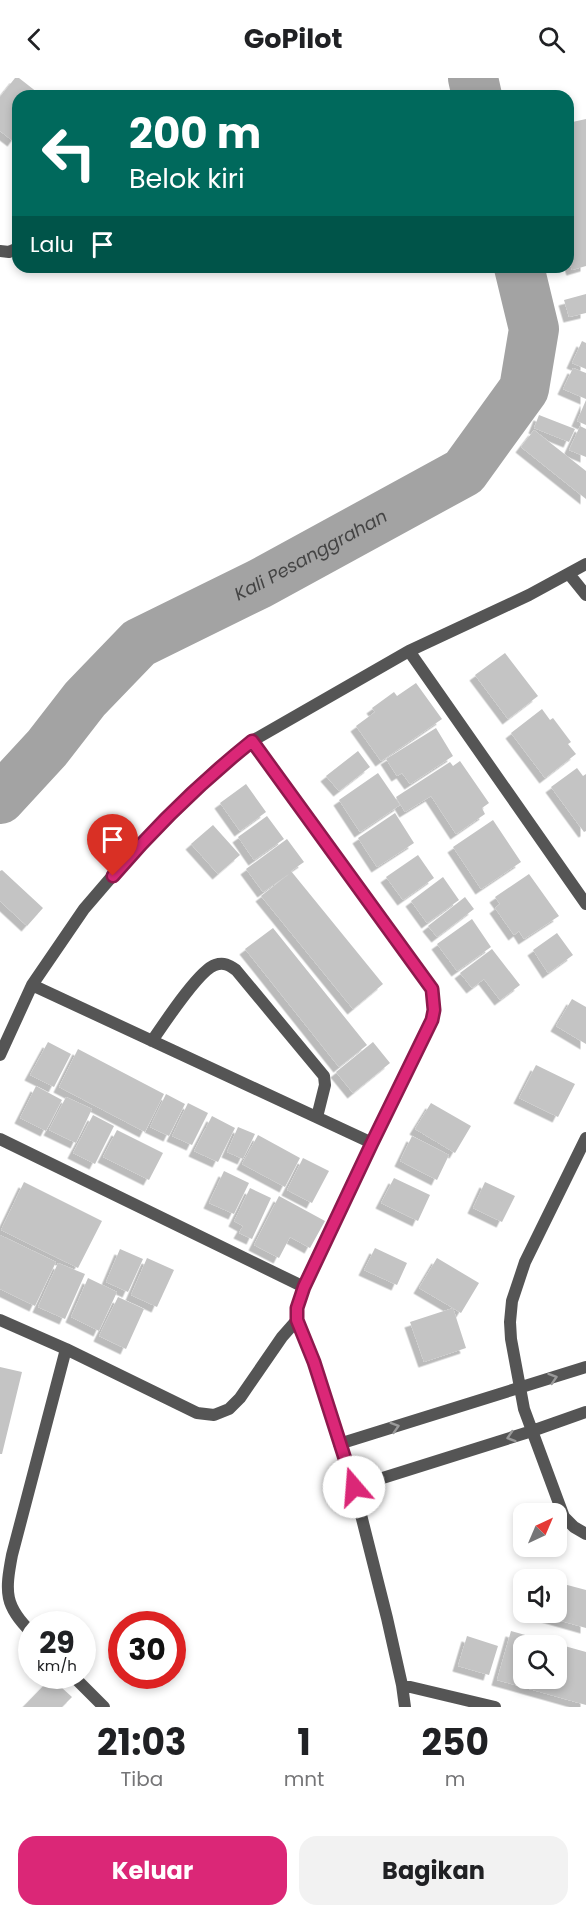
<!DOCTYPE html>
<html lang="id">
<style>
:root{--surface:#fff;--page:#f2f2f2;--text:#202124;--muted:#757577;--accent:#db2777}
body{margin:0;font-family:Poppins,sans-serif;background:var(--page);color:var(--text);height:100vh;display:flex;flex-direction:column;font-size:22px;white-space:nowrap}
*{box-sizing:border-box;margin:0}
p{font-size:20px;color:var(--muted)}
.icon{flex:none;width:33px;height:33px;fill:none;stroke:currentColor;stroke-width:2;stroke-linecap:round;stroke-linejoin:round}
.map{position:relative;height:1629px;overflow:hidden}
.sheet{display:flex;flex-direction:column;background:var(--surface);flex:1}
.sheet>*{flex:none}
.hud{position:absolute;left:12px;top:12px;width:562px;height:183px;border-radius:18px;box-shadow:0 3px 9px #0003;background:#00695c;color:#fff;overflow:hidden}
.needle{width:39px;rotate:44deg}
.buttons{position:absolute;left:513px;top:1425px;display:grid;gap:12px}
.buttons a{display:grid;place-items:center;width:54px;height:54px;border-radius:12px;background:var(--surface);box-shadow:0 3px 9px #0003;font-size:30px}
.speed{position:absolute;left:18px;top:1533px;display:flex;gap:12px;font-size:30px;font-weight:700;text-align:center}
.speed>*{display:grid;place-content:center;width:78px;height:78px;border-radius:50%;background:var(--surface);box-shadow:0 3px 9px #0003;line-height:1}
.speed small{font-size:15px;font-weight:400}
.speed .limit{border:9px solid #d22;background:#fff;color:#111}
.pin{position:absolute;display:grid;place-items:center;width:51px;height:51px;color:#fff;margin:-62px -26px;border-radius:50% 50% 50% 0;rotate:-45deg;box-shadow:0 0 6px #0007}
.pin .icon{rotate:45deg}
.me{position:absolute;width:66px;margin:-33px;rotate:342deg;stroke-linejoin:round;filter:drop-shadow(0 0 4px #0008)}
.turn{display:flex;align-items:center;gap:21px;height:126px;padding:0 18px;font-size:27px}
.turn .icon{width:78px;height:78px;stroke-width:2.5}
.turn b{display:block;font-size:42px;line-height:51px}
.then{display:flex;align-items:center;height:57px;padding:0 18px;background:#0003;gap:12px;font-size:22px}
.eta{display:flex;justify-content:space-evenly;align-items:center;height:102px;text-align:center}
.eta b{font-size:36px;font-weight:700;line-height:42px}
.cta{display:flex;gap:12px;margin-top:auto;padding:12px 18px}
.cta a{flex:1;height:69px;border-radius:18px;background:var(--accent);color:#fff;font-size:24px;font-weight:700;line-height:69px;text-align:center}
.cta a+a{background:var(--page);color:var(--text)}
header{display:flex;justify-content:space-between;align-items:center;height:78px;padding:0 18px;background:var(--surface);font-size:27px;font-weight:700}
.map>svg:first-child{display:block}
</style>
<header><svg class="icon" aria-label="back" viewBox="0 0 24 24"><path d="M15 5l-7 7 7 7"/></svg>GoPilot<svg class="icon" aria-label="search" viewBox="0 0 24 24"><circle cx="10" cy="10" r="6"/><path d="M15 15l6 6"/></svg></header>
<div class="map">
<svg width="586" height="1629" viewBox="0 0 586 1629">
<defs>
<filter id="shadow"><feDropShadow dx="-5.5" dy="5.5" stdDeviation="0" flood-color="#0004"/></filter>
</defs>
<rect width="100%" height="100%" fill="#fff"/>
<g fill="none" stroke-linecap="round" stroke-linejoin="round">
<g stroke="#a3a3a3" stroke-width="50">
<path d="M 473,0 L 477,18"/>
<path id="s1" d="M 0,721 L 47,670 L 85,621 L 139,565 L 259,506 L 464,394 L 524,311 L 534,251 L 519,189"/>
</g>
</g>
<path fill="#c4c4c4" fill-rule="evenodd" filter="url(#shadow)" d="M 15,0 L 19,0 L 42,18 L 18,18 L 18,56 L 13,63 L 0,53 L 0,19 Z
M 586,41 L 586,188 L 572,192 L 568,180 L 568,45 Z
M 586,216 L 586,235 L 569,239 L 564,222 Z
M 582,263 L 586,265 L 586,291 L 572,285 Z
M 573,290 L 586,295 L 586,321 L 563,311 Z
M 586,322 L 586,347 L 577,343 Z
M 539,337 L 575,351 L 569,364 L 534,350 Z
M 580,348 L 586,351 L 586,379 L 569,372 Z
M 534,352 L 586,393 L 586,421 L 521,369 Z
M 505,575 L 538,618 L 508,641 L 475,597 Z
M 416,605 L 442,641 L 381,683 L 356,648 L 375,634 L 372,630 L 394,614 L 397,618 Z
M 542,631 L 550,642 L 553,640 L 571,664 L 568,666 L 576,676 L 545,700 L 511,655 Z
M 436,650 L 453,678 L 410,706 L 402,695 L 397,698 L 386,681 Z
M 358,673 L 370,689 L 339,713 L 326,698 Z
M 460,683 L 489,725 L 482,730 L 485,736 L 456,756 L 431,718 L 405,734 L 396,719 L 450,684 L 453,688 Z
M 577,690 L 583,698 L 586,696 L 586,753 L 584,754 L 551,709 Z
M 378,695 L 400,727 L 360,754 L 339,722 Z
M 246,706 L 266,734 L 240,753 L 220,725 Z
M 395,735 L 414,765 L 377,789 L 358,760 Z
M 267,738 L 284,761 L 254,782 L 238,759 Z
M 493,742 L 521,784 L 481,811 L 453,769 Z
M 213,747 L 240,777 L 218,796 L 191,766 Z
M 287,761 L 304,784 L 291,793 L 383,906 L 353,931 L 261,818 L 289,796 L 263,814 L 246,791 Z
M 418,777 L 434,800 L 403,822 L 386,799 Z
M 2,792 L 43,830 L 27,848 L 0,823 L 0,793 Z
M 529,796 L 559,838 L 524,861 L 519,853 L 514,857 L 495,830 L 500,826 L 495,819 Z
M 443,799 L 459,822 L 427,845 L 411,823 Z
M 465,819 L 474,831 L 437,859 L 428,848 Z
M 472,841 L 491,869 L 457,893 L 437,866 Z
M 273,850 L 367,967 L 339,989 L 245,871 Z
M 557,855 L 573,877 L 548,895 L 533,872 Z
M 492,871 L 520,907 L 500,922 L 484,901 L 472,910 L 460,895 Z
M 572,921 L 586,929 L 586,966 L 556,948 Z
M 48,964 L 71,976 L 54,1009 L 30,997 Z
M 373,964 L 390,985 L 353,1015 L 336,994 Z
M 78,971 L 164,1016 L 145,1054 L 59,1009 Z
M 536,987 L 575,1006 L 558,1039 L 519,1020 Z
M 36,1008 L 62,1022 L 46,1053 L 20,1040 Z
M 166,1016 L 185,1026 L 169,1058 L 150,1049 Z
M 66,1019 L 92,1031 L 76,1065 L 49,1052 Z
M 188,1025 L 208,1035 L 192,1067 L 172,1058 Z
M 431,1025 L 471,1048 L 455,1075 L 415,1051 Z
M 93,1037 L 114,1048 L 95,1086 L 73,1075 Z
M 212,1038 L 235,1050 L 218,1084 L 194,1073 Z
M 238,1049 L 255,1056 L 243,1081 L 227,1074 Z
M 117,1052 L 163,1075 L 149,1102 L 103,1079 Z
M 258,1057 L 300,1080 L 285,1109 L 242,1086 Z
M 412,1058 L 449,1077 L 437,1102 L 400,1083 Z
M 303,1080 L 329,1093 L 312,1125 L 287,1112 Z
M 224,1093 L 249,1105 L 234,1136 L 209,1125 Z
M 394,1100 L 430,1117 L 418,1143 L 381,1125 Z
M 24,1104 L 102,1143 L 78,1190 L 1,1152 Z
M 485,1104 L 515,1118 L 502,1144 L 473,1130 Z
M 250,1110 L 271,1120 L 252,1161 L 239,1155 L 243,1148 L 234,1143 Z
M 279,1118 L 325,1143 L 310,1170 L 290,1159 L 279,1180 L 254,1167 Z
M 0,1157 L 56,1184 L 35,1228 L 0,1211 Z
M 375,1170 L 407,1185 L 397,1207 L 364,1192 Z
M 120,1171 L 143,1181 L 128,1214 L 106,1204 Z
M 147,1180 L 174,1192 L 157,1229 L 131,1217 Z
M 437,1180 L 479,1205 L 461,1235 L 453,1230 L 466,1270 L 424,1284 L 410,1244 L 453,1230 L 419,1210 Z
M 58,1185 L 85,1196 L 65,1241 L 38,1229 Z
M 88,1200 L 117,1214 L 99,1253 L 71,1239 Z
M 118,1219 L 144,1231 L 126,1271 L 99,1258 Z
M 0,1289 L 22,1294 L 2,1376 L 0,1376 Z
M 556,1504 L 586,1512 L 586,1550 L 533,1535 L 556,1534 Z
M 511,1553 L 586,1574 L 586,1627 L 497,1602 ZM 524,1568 L 556,1568 L 556,1600 L 524,1600 Z
M 467,1558 L 498,1568 L 489,1597 L 458,1588 Z
M 51,1600 L 72,1619 L 62,1629 L 23,1629 Z"/>
<g fill="none" stroke-linecap="round" stroke-linejoin="round">
<path stroke="#555" stroke-width="12" d="M 0,173 L 9,174 L 18,170
M 569,496 L 586,517
M 409,573 L 586,826
M 252,663 L 423,898 C 434,914 436,922 432,942 L 372,1065 L 304,1209 L 297,1230 L 297,1242 L 314,1284 L 354,1409 L 387,1540 L 402,1607 L 405,1629
M 32,907 L 372,1065
M 152,963 C 163,947 199,892 215,887 C 224,884 229,887 236,892 L 324,998 L 325,1007 L 317,1039
M 0,977 L 32,907 L 84,831 L 127,781 L 215,693 L 252,663 L 409,573 L 529,517 L 586,486
M 586,1060 L 525,1184 L 512,1223 L 510,1244 L 511,1261 L 524,1331 L 564,1439 L 574,1449 L 586,1456
M 0,1061 L 304,1209
M 0,1242 L 66,1271 L 197,1335 L 214,1337 L 229,1331 L 240,1320 L 282,1259 L 297,1242
M 339,1366 L 586,1289
M 354,1409 L 532,1353 L 586,1334
M 32,1555 C 4,1528 5,1514 12,1477 L 66,1271
M 73,1598 L 104,1629
M 402,1607 L 495,1629"/>
</g>
<defs><path id="oneway-chevron" d="M-2-3.5L2.5 0L-2 3.5" fill="none" stroke-width="1.6" stroke-linecap="round" stroke-linejoin="round" transform="scale(1.5)"/></defs>
<g stroke="#999">
<use href="#oneway-chevron" transform="translate(553 1300) rotate(-18)"/>
<use href="#oneway-chevron" transform="translate(395 1349) rotate(-17)"/>
<use href="#oneway-chevron" transform="translate(511 1359) rotate(162)"/>
</g>
<g fill="none" stroke-linecap="round" stroke-linejoin="round">
<g stroke="#8e194d" stroke-width="15">
<path id="route" d="M 113,798 C 155,749 201,704 252,663 L 432,911 L 434,932 L 432,942 L 372,1065 L 304,1209 L 297,1230 L 297,1242 L 314,1284 L 354,1409"/>
</g>
<use href="#route" stroke="#db2777" stroke-width="10"/>
</g>
<g text-anchor="middle" stroke-width="6" stroke-linejoin="round" paint-order="stroke">
<g font-size="18" font-style="italic" fill="#444" stroke="#fff">
<text dy="6" stroke="none"><textPath href="#s1" startOffset="402">Kali Pesanggrahan</textPath></text>
</g>
</g>
</svg>
<div class="buttons">
<a><svg class="needle" viewBox="-14 -14 28 28"><path d="M0-13l5 13h-10z" fill="#e53935"/><path d="M0 13l5-13h-10z" fill="#757577"/></svg></a>
<a><svg class="icon" aria-label="sound" viewBox="0 0 24 24"><path d="M4 9h4l5-4v14l-5-4H4zM17 9q2 3 0 6"/></svg></a>
<a><svg class="icon" aria-label="search" viewBox="0 0 24 24"><circle cx="10" cy="10" r="6"/><path d="M15 15l6 6"/></svg></a>
</div>
<div class="speed"><div>29<small>km/h</small></div><div class="limit">30</div></div>
<div class="pin" style="left:113px;top:798px;background:#d93025"><svg class="icon" aria-label="arrive" viewBox="0 0 24 24"><path d="M6 21V4h12l-3 4 3 4H6"/></svg></div>
<svg class="me" style="left:354px;top:1409px" viewBox="-20 -20 40 40"><circle r="19" fill="#fff"/><path d="M0-13L10 11 0 6-10 11z" fill="#db2777"/></svg>
<div class="hud">
<div class="turn"><svg class="icon" aria-label="left" viewBox="0 0 24 24"><path d="M17 20v-9H6M10 6l-5 5 5 5"/></svg><div><b>200 m</b>Belok kiri</div></div>
<div class="then">Lalu<svg class="icon" aria-label="arrive" viewBox="0 0 24 24"><path d="M6 21V4h12l-3 4 3 4H6"/></svg></div>
</div>
</div>
<section class="sheet">
<div class="eta">
<div><b>21:03</b><p>Tiba</p></div>
<div><b>1</b><p>mnt</p></div>
<div><b>250</b><p>m</p></div>
</div>
<div class="cta"><a>Keluar</a><a>Bagikan</a></div>
</section>
